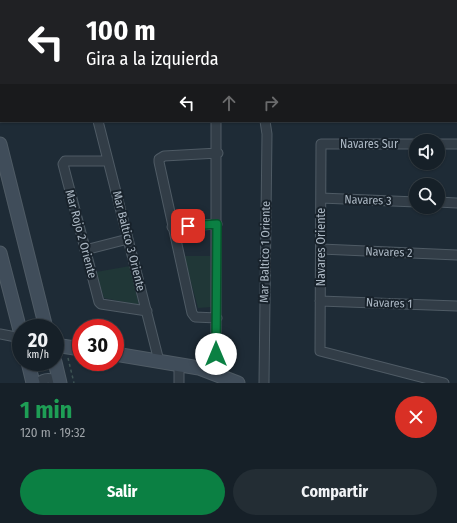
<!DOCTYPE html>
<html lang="es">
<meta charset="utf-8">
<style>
:root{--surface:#162028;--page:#232d34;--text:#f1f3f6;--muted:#9ea3a8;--line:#353e45;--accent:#0b8043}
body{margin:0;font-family:"Fira Sans Condensed",sans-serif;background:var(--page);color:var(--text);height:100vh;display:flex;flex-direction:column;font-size:15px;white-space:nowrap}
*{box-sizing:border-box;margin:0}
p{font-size:13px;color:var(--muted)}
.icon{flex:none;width:22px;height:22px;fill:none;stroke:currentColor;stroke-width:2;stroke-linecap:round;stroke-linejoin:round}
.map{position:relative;height:383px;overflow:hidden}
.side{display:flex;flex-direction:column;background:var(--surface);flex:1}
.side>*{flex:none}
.banner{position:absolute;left:0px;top:0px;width:457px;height:122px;box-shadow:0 1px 3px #0004,0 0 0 1px var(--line);background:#202124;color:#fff;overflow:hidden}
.fabs{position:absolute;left:409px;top:134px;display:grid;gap:8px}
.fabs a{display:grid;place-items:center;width:36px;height:36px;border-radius:50%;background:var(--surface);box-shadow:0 1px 3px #0004,0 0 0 1px var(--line);font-size:20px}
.speed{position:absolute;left:12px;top:319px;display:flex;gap:8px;font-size:20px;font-weight:700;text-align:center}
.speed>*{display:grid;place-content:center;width:52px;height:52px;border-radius:50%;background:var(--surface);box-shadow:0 1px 3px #0004,0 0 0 1px var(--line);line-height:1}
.speed small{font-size:10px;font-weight:400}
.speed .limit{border:6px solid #d22;background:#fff;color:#111}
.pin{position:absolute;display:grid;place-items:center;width:34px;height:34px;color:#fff;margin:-17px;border-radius:8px;box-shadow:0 2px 6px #0006}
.me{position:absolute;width:44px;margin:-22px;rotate:0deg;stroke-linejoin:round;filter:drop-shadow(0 0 3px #0008)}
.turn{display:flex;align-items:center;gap:14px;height:84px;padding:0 20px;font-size:18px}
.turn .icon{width:52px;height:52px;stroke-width:2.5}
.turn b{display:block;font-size:28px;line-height:34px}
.lanes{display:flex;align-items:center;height:38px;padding:0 20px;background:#0003;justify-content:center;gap:20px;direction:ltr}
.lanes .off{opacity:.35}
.round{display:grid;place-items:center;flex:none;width:42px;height:42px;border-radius:21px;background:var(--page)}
.summary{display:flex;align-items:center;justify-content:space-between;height:68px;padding:0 20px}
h1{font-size:24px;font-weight:700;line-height:30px;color:#1e9e55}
.cta{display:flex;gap:8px;margin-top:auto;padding:8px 20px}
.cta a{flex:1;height:46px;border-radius:24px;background:var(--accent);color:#fff;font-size:16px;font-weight:700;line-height:46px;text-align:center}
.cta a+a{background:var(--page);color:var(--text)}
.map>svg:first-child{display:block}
</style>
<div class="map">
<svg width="457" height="383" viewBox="0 0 457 383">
<rect width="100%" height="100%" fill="#1e2b36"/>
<path fill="#203737" d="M 0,0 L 457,0 L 457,66 L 456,1 L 1,1 L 0,106 Z
M 184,256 L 210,256 L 212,307 L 198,308 Z
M 130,266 L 139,305 L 104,298 L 96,272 Z"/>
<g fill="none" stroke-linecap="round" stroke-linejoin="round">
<g stroke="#4f5b65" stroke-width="11">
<path id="street" d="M 456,71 L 457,71
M 0,111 L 1,110
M 98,121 L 159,361
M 216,121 L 216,373
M 416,144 L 321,144 L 320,351 L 444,383
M 438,144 L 457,144
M 108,161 L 65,161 L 63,164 L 99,302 L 101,304 L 147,311
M 321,198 L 416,202
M 438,202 L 457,203
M 172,227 L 217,224
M 321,249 L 457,255
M 85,250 L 128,239
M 320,301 L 457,306
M 217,318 L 195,317 L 192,313 L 159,162 L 159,159 L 164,156 L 218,153
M 0,334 L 21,338
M 179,365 L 179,383
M 38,383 C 44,377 52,377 59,383
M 264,383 L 267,134 L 265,121"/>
</g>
<g stroke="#4f5b65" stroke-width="15">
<path id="secondary" d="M 0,144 L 46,328
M 0,253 L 21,334
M 55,345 L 81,349
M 115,354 L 199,368 L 238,383
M 28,362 L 33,383
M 55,362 L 60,383"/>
</g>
<path stroke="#3e5454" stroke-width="1.5" stroke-dasharray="3 3" stroke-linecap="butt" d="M 372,1 L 374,0
M 432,1 L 434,0
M 0,97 L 1,97
M 13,346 L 17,360
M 68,358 L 74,383"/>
<use href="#street" stroke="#323d47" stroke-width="9"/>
<use href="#secondary" stroke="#404d5a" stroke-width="13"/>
</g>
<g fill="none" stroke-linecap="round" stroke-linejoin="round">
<g stroke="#07532c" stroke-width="10">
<path id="route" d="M 188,226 L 217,224 L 216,354"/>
</g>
<use href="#route" stroke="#0b8043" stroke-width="7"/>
</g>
<g text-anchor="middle" stroke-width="4" stroke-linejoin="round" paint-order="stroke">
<g font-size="12" fill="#acb8c4" stroke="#18222b">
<text x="369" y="148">Navares Sur</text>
<text transform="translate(368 200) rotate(2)" y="4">Navares 3</text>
<text transform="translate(81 234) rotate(75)" y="4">Mar Rojo 2 Oriente</text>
<text transform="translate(129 241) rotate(76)" y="4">Mar Baltico 3 Oriente</text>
<text transform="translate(321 247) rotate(-90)" y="4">Navares Oriente</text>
<text transform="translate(265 252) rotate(-89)" y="4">Mar Baltico 1 Oriente</text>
<text transform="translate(389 252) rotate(2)" y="4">Navares 2</text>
<text transform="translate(389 303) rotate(2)" y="4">Navares 1</text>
</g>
</g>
</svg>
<div class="fabs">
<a><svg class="icon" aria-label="sound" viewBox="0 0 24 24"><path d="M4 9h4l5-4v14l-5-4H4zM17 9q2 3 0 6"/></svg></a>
<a><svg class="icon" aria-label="search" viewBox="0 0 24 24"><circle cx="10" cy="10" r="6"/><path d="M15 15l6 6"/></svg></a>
</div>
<div class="speed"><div>20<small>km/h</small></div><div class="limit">30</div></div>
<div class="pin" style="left:188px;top:226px;background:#d93025"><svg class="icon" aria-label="arrive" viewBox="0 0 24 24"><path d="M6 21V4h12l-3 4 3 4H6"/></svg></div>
<svg class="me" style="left:216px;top:354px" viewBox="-20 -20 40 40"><circle r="19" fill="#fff"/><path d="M0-13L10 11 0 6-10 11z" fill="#0b8043"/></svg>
<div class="banner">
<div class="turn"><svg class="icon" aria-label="left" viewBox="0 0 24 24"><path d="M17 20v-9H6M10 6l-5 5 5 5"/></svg><div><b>100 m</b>Gira a la izquierda</div></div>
<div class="lanes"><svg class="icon" aria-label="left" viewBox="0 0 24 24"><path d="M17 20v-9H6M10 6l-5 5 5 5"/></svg><svg class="icon off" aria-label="ahead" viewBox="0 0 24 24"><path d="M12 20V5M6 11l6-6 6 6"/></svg><svg class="icon off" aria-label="right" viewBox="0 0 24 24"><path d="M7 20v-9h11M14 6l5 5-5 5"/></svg></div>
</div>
</div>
<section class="side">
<div class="summary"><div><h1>1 min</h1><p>120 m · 19:32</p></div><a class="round" style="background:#d93025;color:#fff"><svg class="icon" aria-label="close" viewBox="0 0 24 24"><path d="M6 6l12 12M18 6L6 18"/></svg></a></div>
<div class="cta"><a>Salir</a><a>Compartir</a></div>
</section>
